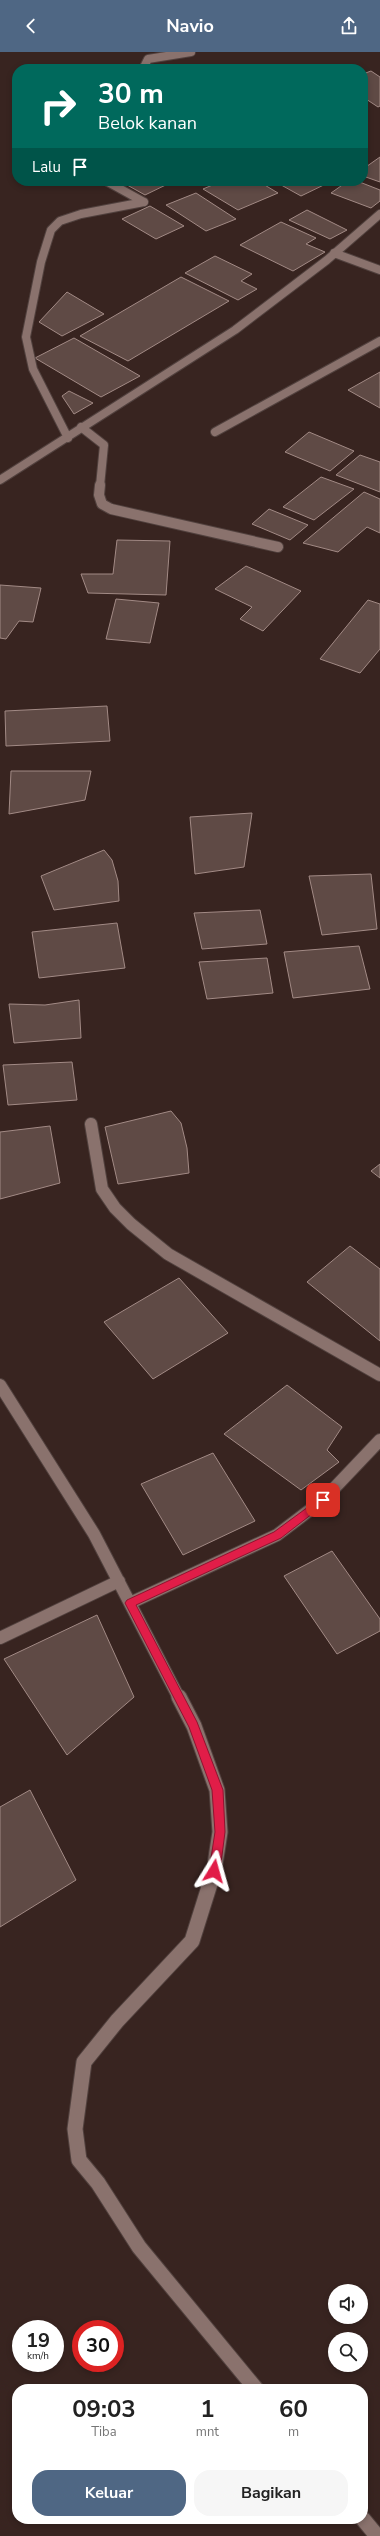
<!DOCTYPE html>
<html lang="id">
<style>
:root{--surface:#fff;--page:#f6f6f6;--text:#222;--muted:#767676;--accent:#4f6784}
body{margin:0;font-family:"Nunito Sans",sans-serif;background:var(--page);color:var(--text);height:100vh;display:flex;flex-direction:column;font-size:15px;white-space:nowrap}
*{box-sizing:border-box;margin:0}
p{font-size:13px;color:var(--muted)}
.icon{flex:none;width:22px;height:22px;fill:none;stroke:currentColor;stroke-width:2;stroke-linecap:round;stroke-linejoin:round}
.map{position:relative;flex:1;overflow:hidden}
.sheet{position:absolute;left:12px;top:2332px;width:356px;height:140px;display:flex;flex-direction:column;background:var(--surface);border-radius:16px;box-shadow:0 2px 6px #0003}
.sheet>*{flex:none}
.banner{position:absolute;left:12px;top:12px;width:356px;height:122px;border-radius:16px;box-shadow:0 2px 6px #0003;background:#00695c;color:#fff;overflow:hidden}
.controls{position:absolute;left:328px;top:2232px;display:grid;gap:8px}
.controls a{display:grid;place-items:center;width:40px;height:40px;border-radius:50%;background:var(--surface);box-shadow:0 2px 6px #0003;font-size:20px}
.speed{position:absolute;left:12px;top:2268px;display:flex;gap:8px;font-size:20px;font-weight:700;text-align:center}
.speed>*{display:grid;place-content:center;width:52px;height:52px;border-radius:50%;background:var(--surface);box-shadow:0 2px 6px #0003;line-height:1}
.speed small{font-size:10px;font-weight:400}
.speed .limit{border:6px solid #d22;background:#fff;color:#111}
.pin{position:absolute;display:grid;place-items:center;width:34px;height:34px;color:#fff;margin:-17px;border-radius:8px;box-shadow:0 2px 6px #0006}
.me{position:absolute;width:44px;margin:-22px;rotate:8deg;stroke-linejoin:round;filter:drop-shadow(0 0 3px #0008)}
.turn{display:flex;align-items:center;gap:14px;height:84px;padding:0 20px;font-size:18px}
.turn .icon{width:52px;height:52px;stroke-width:2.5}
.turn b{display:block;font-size:28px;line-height:34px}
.then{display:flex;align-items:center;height:38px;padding:0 20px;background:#0003;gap:8px;font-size:15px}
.eta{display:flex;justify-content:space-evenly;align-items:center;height:68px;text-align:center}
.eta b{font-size:24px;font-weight:700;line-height:28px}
.cta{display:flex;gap:8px;margin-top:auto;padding:8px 20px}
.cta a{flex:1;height:46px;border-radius:16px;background:var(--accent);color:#fff;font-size:16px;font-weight:700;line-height:46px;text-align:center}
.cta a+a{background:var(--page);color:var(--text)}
header{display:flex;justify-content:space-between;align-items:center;height:52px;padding:0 20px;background:var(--accent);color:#fff;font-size:18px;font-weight:700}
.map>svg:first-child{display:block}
</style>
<header><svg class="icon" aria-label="back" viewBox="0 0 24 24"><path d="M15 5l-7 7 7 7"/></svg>Navio<svg class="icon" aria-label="share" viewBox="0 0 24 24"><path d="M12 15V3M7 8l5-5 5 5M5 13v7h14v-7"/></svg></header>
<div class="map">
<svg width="380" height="2484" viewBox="0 0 380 2484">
<rect width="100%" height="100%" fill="#382420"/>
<path fill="#5f4a45" stroke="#a28a85" d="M 371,19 L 380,25 L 380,54 L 378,55 L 363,45 L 363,22 Z
M 380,105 L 380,130 L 363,124 L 363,117 Z
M 120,129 L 174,129 L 145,143 Z
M 222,129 L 258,129 L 278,141 L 238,158 L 203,137 Z
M 274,129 L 332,129 L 301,144 Z
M 348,129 L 357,129 L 380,138 L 380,149 L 371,156 L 331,141 Z
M 196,141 L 236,167 L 206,179 L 166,153 Z
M 150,154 L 184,174 L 156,187 L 122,167 Z
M 307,158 L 347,178 L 330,187 L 289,168 Z
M 281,170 L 316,186 L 306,192 L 325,200 L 293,219 L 240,193 Z
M 215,204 L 252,222 L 241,229 L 257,237 L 238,248 L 185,221 Z
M 181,225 L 229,249 L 128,309 L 80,284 Z
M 67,240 L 104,262 L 62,284 L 39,270 Z
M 74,286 L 140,324 L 101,345 L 35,306 Z
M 380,320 L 380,356 L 348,338 Z
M 69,339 L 93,351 L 74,362 L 62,344 Z
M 309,380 L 354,399 L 330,419 L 285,400 Z
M 360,403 L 380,410 L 380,440 L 336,423 Z
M 321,425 L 354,437 L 314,468 L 283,455 Z
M 364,440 L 380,447 L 380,481 L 367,475 L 338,500 L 303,491 Z
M 269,457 L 308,473 L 290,488 L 252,472 Z
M 117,488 L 170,489 L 166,543 L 88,541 L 81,522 L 113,522 Z
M 246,514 L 301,539 L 263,579 L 240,567 L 252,555 L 215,537 Z
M 0,533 L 41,536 L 33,570 L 19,569 L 6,587 L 0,586 Z
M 116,547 L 159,551 L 150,591 L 106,587 Z
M 368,548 L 380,552 L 380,597 L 360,621 L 320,607 Z
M 107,654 L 110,689 L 6,694 L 5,659 Z
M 11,719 L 91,719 L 85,748 L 9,762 Z
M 252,761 L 244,815 L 195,822 L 190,765 Z
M 104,798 L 112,808 L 118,829 L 119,849 L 54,858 L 41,824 Z
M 371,822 L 377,877 L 322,883 L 309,824 Z
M 260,858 L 267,892 L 202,897 L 194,861 Z
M 117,871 L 125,916 L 39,926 L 32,880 Z
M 359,894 L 370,937 L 293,946 L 284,900 Z
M 267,906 L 273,941 L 207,947 L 199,910 Z
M 79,948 L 81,986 L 14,991 L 9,952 L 45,953 Z
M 72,1010 L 77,1048 L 8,1053 L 3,1013 Z
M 171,1059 L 181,1071 L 187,1096 L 189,1121 L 118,1132 L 105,1075 Z
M 50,1074 L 60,1131 L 0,1147 L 0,1080 Z
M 380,1112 L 380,1126 L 371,1119 Z
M 350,1194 L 380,1217 L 380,1289 L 307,1230 Z
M 179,1226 L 228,1281 L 153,1327 L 104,1270 Z
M 287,1333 L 342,1375 L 327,1398 L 339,1410 L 301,1438 L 224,1382 Z
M 213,1401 L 255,1469 L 183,1503 L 141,1432 Z
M 332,1499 L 380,1567 L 380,1579 L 337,1602 L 284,1524 Z
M 97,1563 L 134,1645 L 67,1703 L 4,1607 Z
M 30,1738 L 76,1828 L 0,1875 L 0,1755 Z"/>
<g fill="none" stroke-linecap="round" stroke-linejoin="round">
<g stroke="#51413e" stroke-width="10">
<path id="street-far3" d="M 143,17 L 148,7 L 191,0
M 106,129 L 144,150
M 334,201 L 380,218
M 81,375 L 104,393 L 100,434
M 215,380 L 380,289
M 68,386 L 33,317 L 26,285 L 41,210 L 51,178 L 60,169 L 81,162 L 144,150
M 0,428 L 235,278 L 327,208 L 380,162"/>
</g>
<g stroke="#51413e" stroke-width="12">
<path id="street-far2" d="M 100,433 L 99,443 L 102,452 L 111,457 L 278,495"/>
</g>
<g stroke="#51413e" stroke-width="14">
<path id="street-far1" d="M 91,1072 L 102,1137 L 115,1156 L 131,1172 L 168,1202 L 380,1323
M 0,1333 L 94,1482 L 179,1646
M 130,1551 L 277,1483 L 323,1448 L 380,1388
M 0,1586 L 119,1529"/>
</g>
<g stroke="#51413e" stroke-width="17">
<path id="street" d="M 179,1645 L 194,1674 L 217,1738 L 220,1780 L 214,1819 L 192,1889 L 117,1969 L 84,2010 L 75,2077 L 79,2108 L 98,2131 L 139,2195 L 256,2337
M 363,2467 L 377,2484"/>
</g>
<use href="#street-far3" stroke="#8a726d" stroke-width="8"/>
<use href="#street-far2" stroke="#8a726d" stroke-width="10"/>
<use href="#street-far1" stroke="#8a726d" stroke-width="12"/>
<use href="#street" stroke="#8a726d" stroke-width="15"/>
</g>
<path fill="#e11d48" stroke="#92132f" d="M 323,1444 L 326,1445 L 326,1451 L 281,1486 L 136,1553 L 197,1670 L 223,1738 L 225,1780 L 220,1819 L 214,1824 L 209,1819 L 215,1780 L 212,1738 L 189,1675 L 125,1551 L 127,1548 L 274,1480 Z"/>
</svg>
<div class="controls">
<a><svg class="icon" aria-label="sound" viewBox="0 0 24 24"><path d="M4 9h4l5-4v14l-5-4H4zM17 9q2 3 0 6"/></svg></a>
<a><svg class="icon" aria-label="search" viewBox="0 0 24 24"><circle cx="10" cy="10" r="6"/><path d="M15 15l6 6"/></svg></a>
</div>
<div class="speed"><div>19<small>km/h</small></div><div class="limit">30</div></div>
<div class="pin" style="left:323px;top:1448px;background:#d93025"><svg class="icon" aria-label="arrive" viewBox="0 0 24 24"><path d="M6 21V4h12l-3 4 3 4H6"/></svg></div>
<svg class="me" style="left:214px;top:1819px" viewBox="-20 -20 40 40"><path d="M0-17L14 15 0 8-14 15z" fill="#e11d48" stroke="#fff" stroke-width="4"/></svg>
<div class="banner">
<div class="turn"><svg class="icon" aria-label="right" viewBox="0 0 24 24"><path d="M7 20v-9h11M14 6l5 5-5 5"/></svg><div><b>30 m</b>Belok kanan</div></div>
<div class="then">Lalu<svg class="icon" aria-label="arrive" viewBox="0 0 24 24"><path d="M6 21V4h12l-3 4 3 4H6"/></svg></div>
</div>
<section class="sheet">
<div class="eta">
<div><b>09:03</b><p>Tiba</p></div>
<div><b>1</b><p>mnt</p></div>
<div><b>60</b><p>m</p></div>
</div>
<div class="cta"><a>Keluar</a><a>Bagikan</a></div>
</section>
</div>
